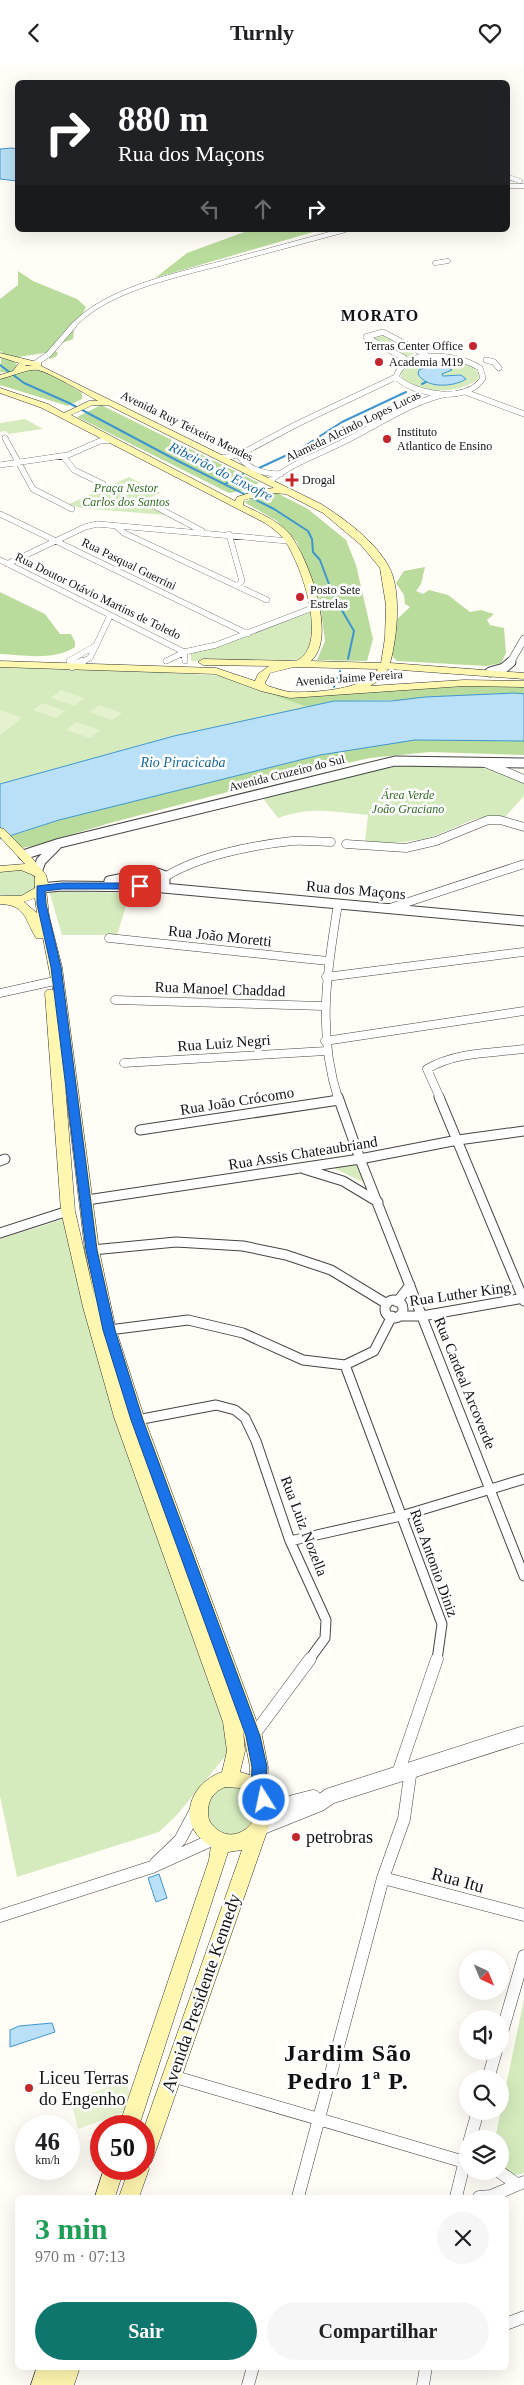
<!DOCTYPE html>
<html lang="pt">
<meta charset="utf-8">
<style>
:root{--surface:#fff;--page:#f6f6f6;--text:#202124;--muted:#757577;--accent:#0f766e}
body{margin:0;font-family:Georgia,serif;background:var(--page);color:var(--text);height:100vh;display:flex;flex-direction:column;font-size:19px;white-space:nowrap}
*{box-sizing:border-box;margin:0}
p{font-size:16px;color:var(--muted)}
.icon{flex:none;width:28px;height:28px;fill:none;stroke:currentColor;stroke-width:2;stroke-linecap:round;stroke-linejoin:round}
.map{position:relative;flex:1;overflow:hidden}
.side{position:absolute;left:15px;top:2130px;width:494px;height:175px;display:flex;flex-direction:column;background:var(--surface);border-radius:8px;box-shadow:0 5px 20px #0002}
.side>*{flex:none}
.hud{position:absolute;left:15px;top:15px;width:495px;height:152px;border-radius:8px;box-shadow:0 5px 20px #0002;background:#202124;color:#fff;overflow:hidden}
.needle{width:32px;rotate:136deg}
.controls{position:absolute;left:459px;top:1885px;display:grid;gap:10px}
.controls a{display:grid;place-items:center;width:50px;height:50px;border-radius:50%;background:var(--surface);box-shadow:0 5px 20px #0002;font-size:25px}
.speed{position:absolute;left:15px;top:2050px;display:flex;gap:10px;font-size:25px;font-weight:700;text-align:center}
.speed>*{display:grid;place-content:center;width:65px;height:65px;border-radius:50%;background:var(--surface);box-shadow:0 5px 20px #0002;line-height:1}
.speed small{font-size:12px;font-weight:400}
.speed .limit{border:8px solid #d22;background:#fff;color:#111}
.pin{position:absolute;display:grid;place-items:center;width:42px;height:42px;color:#fff;margin:-21px;border-radius:10px;box-shadow:0 2px 8px #0006}
.me{position:absolute;width:55px;margin:-28px;rotate:350deg;stroke-linejoin:round;filter:drop-shadow(0 0 4px #0008)}
.turn{display:flex;align-items:center;gap:18px;height:105px;padding:0 20px;font-size:22px}
.turn .icon{width:65px;height:65px;stroke-width:2.5}
.turn b{display:block;font-size:35px;line-height:42px}
.lanes{display:flex;align-items:center;height:48px;padding:0 20px;background:#0003;justify-content:center;gap:25px;direction:ltr}
.lanes .off{opacity:.35}
.round{display:grid;place-items:center;flex:none;width:52px;height:52px;border-radius:26px;background:var(--page)}
.head{display:flex;align-items:center;justify-content:space-between;height:85px;padding:0 20px}
h1{font-size:30px;font-weight:800;line-height:38px;color:#1e9e55}
.cta{display:flex;gap:10px;margin-top:auto;padding:10px 20px}
.cta a{flex:1;height:58px;border-radius:30px;background:var(--accent);color:#fff;font-size:20px;font-weight:800;line-height:58px;text-align:center}
.cta a+a{background:var(--page);color:var(--text)}
header{display:flex;justify-content:space-between;align-items:center;height:65px;padding:0 20px;background:var(--surface);font-size:22px;font-weight:800}
.map>svg:first-child{display:block}
</style>
<header><svg class="icon" aria-label="back" viewBox="0 0 24 24"><path d="M15 5l-7 7 7 7"/></svg>Turnly<svg class="icon" aria-label="heart" viewBox="0 0 24 24"><path d="M12 20l-8-8c-3-5 5-10 8-4 3-6 11-1 8 4z"/></svg></header>
<div class="map">
<svg width="524" height="2320" viewBox="0 0 524 2320">
<rect width="100%" height="100%" fill="#fffdf5"/>
<path fill="#d5ebbd" d="M 384,270 L 416,290 L 407,292 L 374,273 Z
M 434,293 C 449,294 470,294 479,309 L 478,314 C 463,329 402,333 400,306 C 408,296 422,294 434,293 Z
M 25,354 L 43,364 L 8,369 L 6,366 L 0,367 L 0,358 Z
M 129,412 L 161,428 L 141,436 L 166,450 L 80,443 L 69,439 Z
M 311,547 L 313,568 L 309,585 L 303,593 L 283,597 L 191,596 L 191,588 L 255,568 Z
M 0,602 L 141,606 L 223,611 L 307,642 L 174,671 L 0,719 Z
M 456,698 L 493,705 L 524,718 L 524,731 L 505,752 C 479,747 458,763 434,771 C 412,778 387,779 365,777 L 368,750 C 332,747 314,741 278,753 L 262,732 L 388,701 Z
M 10,803 L 34,805 L 38,823 L 19,832 L 0,830 L 0,807 Z
M 49,826 L 130,828 L 117,870 L 62,870 Z
M 357,1098 L 365,1118 L 334,1103 Z
M 64,1154 L 117,1361 L 228,1665 L 228,1688 L 176,1751 L 159,1767 L 17,1812 L 0,1731 L 0,1174 Z
M 228,1720 L 244,1724 L 256,1735 L 254,1760 L 231,1773 L 207,1761 L 204,1739 L 213,1726 Z
M 524,1934 L 524,2108 C 497,2117 500,2092 500,2074 L 495,2074 Z"/>
<path fill="#b9dc9c" d="M 250,165 L 320,165 L 155,213 L 187,188 Z
M 18,206 L 33,216 L 77,234 L 86,242 L 82,250 L 70,260 L 74,266 L 73,274 L 51,282 L 58,288 L 56,292 L 49,294 L 49,289 L 44,288 L 12,293 L 20,305 C 51,303 58,314 82,328 L 82,334 L 68,341 L 0,320 L 0,314 L 10,308 L 0,307 L 2,287 L 0,286 L 0,234 L 18,220 Z
M 101,340 L 259,418 L 246,425 L 229,428 L 77,352 Z
M 277,428 L 308,444 L 346,475 L 356,500 L 373,574 L 367,596 L 317,595 L 325,576 L 320,537 L 297,477 L 277,456 L 244,437 L 262,429 Z
M 425,502 L 421,519 L 416,526 L 423,529 L 429,525 L 448,530 L 470,547 L 481,545 L 494,549 L 487,555 L 490,560 L 504,563 L 506,588 L 501,598 L 487,601 L 397,596 L 392,591 L 394,557 L 410,542 L 405,539 L 404,530 L 396,518 L 404,506 Z
M 0,527 L 45,549 L 60,569 L 71,569 L 75,577 L 75,582 C 54,596 23,590 0,589 Z
M 464,619 L 524,621 L 524,629 L 425,632 L 411,635 L 334,636 L 307,642 L 262,626 L 276,629 Z
M 407,675 L 524,675 L 524,690 L 430,687 L 370,693 L 288,711 L 110,758 L 33,781 L 21,783 L 11,771 L 59,755 L 320,690 Z"/>
<path fill="#e6f2cf" d="M 61,625 L 84,633 L 75,641 L 51,633 Z
M 42,638 L 65,646 L 56,653 L 33,645 Z
M 100,640 L 122,648 L 112,655 L 90,647 Z
M 0,645 L 22,653 L 0,670 Z
M 76,657 L 100,665 L 90,673 L 66,665 Z
M 126,2016 L 134,2044 L 78,2064 L 71,2035 Z"/>
<path fill="#b9e0f7" stroke="#3f96cf" d="M 12,83 L 17,84 L 17,116 L 0,114 L 0,84 Z
M 445,300 L 452,305 L 442,309 L 443,311 L 461,310 L 466,314 C 454,322 426,324 418,309 L 419,305 L 429,301 Z
M 515,628 L 524,629 L 524,676 L 415,675 L 320,690 L 59,755 L 0,774 L 0,719 L 174,671 L 334,636 L 391,636 L 425,632 Z
M 159,1809 L 167,1833 L 156,1837 L 148,1813 Z
M 52,1958 L 55,1967 L 10,1982 L 10,1965 L 19,1961 Z"/>
<g fill="none" stroke-linecap="round" stroke-linejoin="round">
<path stroke="#3f96cf" stroke-width="2" d="M 0,300 L 24,318 L 69,338 L 178,396 L 274,444 L 308,466 L 312,474 L 313,487 L 320,495 L 333,530 L 354,566 L 348,594
M 422,319 L 426,317
M 259,403 L 300,384 L 342,357 L 406,327
M 225,419 L 243,409
M 334,622 L 340,606"/>
<g stroke="#444" stroke-width="5">
<path id="minor-far4" d="M 508,112 L 520,116
M 508,121 L 524,121
M 435,198 L 448,196
M 73,261 C 107,223 182,209 230,196 C 268,186 307,175 345,165"/>
</g>
<g stroke="#444" stroke-width="6">
<path id="minor-far3" d="M 366,272 L 383,267 L 426,290
M 366,272 L 404,293 L 402,298
M 424,291 C 444,291 462,292 480,303 L 483,313 C 468,339 414,330 396,312 C 401,298 410,295 424,291 Z
M 486,295 L 494,297 L 499,303
M 36,298 L 49,289 L 74,260
M 465,327 L 524,349
M 5,373 L 33,424 L 72,444
M 246,386 L 240,392 C 249,405 266,409 281,409
M 63,391 L 74,405 L 103,419
M 221,393 L 239,390 L 297,359 L 396,312
M 0,400 L 68,390 L 100,376 L 112,375
M 270,416 C 292,398 320,389 345,376 C 376,361 414,335 447,329
M 147,437 L 202,466
M 0,449 L 248,569
M 116,461 L 124,468 L 267,535
M 229,469 L 242,516 L 237,521
M 0,495 L 184,587 L 185,596
M 7,499 L 85,462 L 97,459 L 289,476
M 184,587 L 216,580 L 315,542
M 69,596 L 95,581
M 166,596 L 183,588
M 79,598 L 90,593 L 110,551"/>
</g>
<g stroke="#444" stroke-width="9">
<path id="minor-far2" d="M 72,601 L 82,597
M 485,698 L 524,714
M 346,779 L 406,783 L 436,776 L 488,755 L 500,755 L 524,762
M 165,812 C 198,791 253,780 292,776 C 305,775 318,777 331,777
M 338,839 C 327,905 317,968 338,1033
M 390,843 L 524,799
M 109,873 L 328,896
M 326,912 L 523,887
M 0,928 L 50,917
M 115,935 L 323,941
M 325,976 L 524,946
M 124,998 L 326,986
M 440,1033 L 427,1004 C 456,987 491,988 524,984"/>
</g>
<g stroke="#444" stroke-width="11">
<path id="minor-far1" d="M 338,1032 L 360,1094 L 524,1511
M 439,1032 L 524,1236
M 140,1065 L 339,1035
M 0,1096 L 5,1094
M 304,1104 L 343,1116 L 378,1137
M 87,1135 L 360,1094 L 458,1075 L 524,1066
M 0,1168 L 68,1146
M 92,1185 L 176,1177 L 243,1181 L 286,1190 L 331,1205 L 387,1239
M385 1244a9 9 0 1 1 18 0a9 9 0 1 1-18 0Z
M 397,1237 L 410,1220
M 399,1251 L 422,1251 L 524,1233
M 109,1265 L 188,1255 L 243,1268 L 303,1295 L 345,1300 L 374,1286 L 392,1251
M 345,1300 L 442,1559 L 437,1595
M 137,1355 L 216,1340 L 235,1345 L 245,1353 L 256,1376 L 290,1476 L 326,1555 L 325,1573 L 309,1595
M 290,1476 L 401,1451 L 524,1414"/>
</g>
<g stroke="#444" stroke-width="13">
<path id="minor" d="M 253,1671 L 310,1594
M 398,1708 L 437,1594
M 156,1798 L 180,1775 L 196,1745
M 383,1813 L 524,1850
M 0,1851 L 152,1802 L 216,1773
M 500,1974 L 524,1891
M 172,2011 L 468,2098
M 488,2014 L 496,1986
M 470,2074 L 478,2046
M 498,2106 L 517,2119
M 298,2132 L 383,1813 L 404,1754 L 411,1704
M 456,2132 L 468,2083
M 479,2132 L 491,2131 L 524,2117
M 506,2259 L 524,2252
M 248,2320 L 253,2302
M 423,2320 L 426,2302"/>
</g>
<g stroke="#444" stroke-width="8">
<path id="tertiary-far2" d="M 510,598 L 524,574"/>
</g>
<g stroke="#444" stroke-width="11">
<path id="tertiary-far1" d="M 490,607 L 504,603 L 511,597
M 23,790 L 60,778 L 395,696 L 524,698
M 37,807 L 41,796 L 56,781
M 109,816 L 149,808
M 152,822 L 524,856
M 40,823 L 62,821 L 156,822 L 165,818 L 165,811 L 157,808 L 146,809 L 142,816 L 149,821"/>
</g>
<g stroke="#444" stroke-width="17">
<path id="tertiary" d="M 263,1735 L 282,1741 L 313,1733
M 260,1762 L 320,1738 L 330,1731 L 524,1669"/>
</g>
<g stroke="#333" stroke-width="1">
<path id="secondary" d="M 0,288 L 41,298 L 41,301 L 321,439 C 346,455 375,476 389,502 C 402,526 397,573 390,598 L 524,608 L 524,614 L 388,604 L 381,614 L 370,621 L 464,615 L 524,616 L 524,622 L 464,621 L 290,633 L 261,626 L 215,609 L 0,602 L 0,596 L 216,603 L 255,616 L 258,609 L 269,601 L 203,600 L 198,597 L 203,594 L 296,596 C 331,581 300,495 283,473 C 278,467 271,462 265,458 L 42,343 L 0,328 L 0,323 L 48,339 L 64,348 L 89,336 L 98,336 C 84,328 51,308 38,305 C 29,303 10,312 0,314 L 0,310 L 13,306 L 19,298 L 0,292 ZM 26,300 L 33,301 L 25,301 ZM 93,340 L 108,340 L 274,423 L 258,425 L 237,432 L 235,436 L 71,350 ZM 272,428 L 286,429 L 323,448 L 361,480 L 380,503 L 386,540 L 385,573 L 381,598 L 311,596 C 338,572 308,492 289,468 C 277,455 259,448 243,440 L 244,435 ZM 294,602 L 378,604 C 366,625 313,628 290,627 C 283,626 275,623 268,621 L 265,618 L 270,608 Z
M 0,763 L 4,764 L 33,794 L 46,810 L 48,818 L 46,824 L 49,851 L 62,902 L 99,1185 L 116,1265 L 145,1355 L 262,1671 L 268,1702 L 267,1727 L 272,1743 L 271,1755 L 154,2091 L 151,2098 L 147,2100 L 149,2104 L 139,2132 L 119,2132 L 129,2104 L 144,2104 L 144,2063 L 242,1785 L 228,1787 L 139,2061 L 119,2061 L 209,1795 L 211,1781 C 176,1762 187,1719 222,1707 L 227,1686 L 223,1657 L 114,1352 L 83,1242 L 61,1146 L 45,928 L 47,925 L 53,925 L 43,873 L 36,873 C 24,853 26,840 0,839 L 0,831 L 21,831 L 35,823 L 35,811 L 21,805 L 0,807 L 0,801 L 25,799 L 0,772 ZM 35,833 L 37,848 L 24,837 ZM 65,1019 L 85,1185 L 95,1234 L 75,1146 ZM 243,1666 L 250,1702 L 250,1710 L 240,1707 L 245,1686 ZM 225,1722 L 240,1723 L 253,1737 L 253,1756 C 241,1774 220,1774 209,1755 C 206,1740 210,1728 225,1722 Z
M 104,2104 L 124,2104 L 115,2132 L 95,2132 Z
M 37,2302 L 80,2302 L 74,2320 L 31,2320 Z"/>
</g>
<use href="#minor-far4" stroke="#fff" stroke-width="4.5"/>
<use href="#minor-far3" stroke="#fff" stroke-width="5.5"/>
<use href="#minor-far2" stroke="#fff" stroke-width="8"/>
<use href="#minor-far1" stroke="#fff" stroke-width="9"/>
<use href="#minor" stroke="#fff" stroke-width="12"/>
<use href="#tertiary-far2" stroke="#fff" stroke-width="7"/>
<use href="#tertiary-far1" stroke="#fff" stroke-width="9"/>
<use href="#tertiary" stroke="#fff" stroke-width="16"/>
<use href="#secondary" fill="#fff6b0" fill-rule="evenodd"/>
</g>
<path fill="#1a73e8" stroke="#114b97" d="M 62,818 L 140,818 L 144,821 L 140,824 L 62,824 L 45,826 L 46,839 L 61,902 L 97,1185 L 115,1265 L 143,1355 L 260,1671 L 267,1702 L 265,1725 L 271,1735 L 269,1740 L 264,1742 L 258,1740 L 251,1726 L 252,1702 L 246,1671 L 131,1355 L 103,1265 L 86,1185 L 51,902 L 37,839 L 37,821 Z"/>
<g fill="#c4262e" stroke="#fff" stroke-width="2">
<circle cx="473" cy="281" r="5"/>
<circle cx="379" cy="297" r="5"/>
<circle cx="387" cy="374" r="5"/>
<path d="M289.5 407.5h5v5h5v5h-5v5h-5v-5h-5v-5h5z"/>
<circle cx="300" cy="532" r="5"/>
<circle cx="296" cy="1772" r="5"/>
<circle cx="29" cy="2023" r="5"/>
</g>
<g text-anchor="middle" stroke-width="5" stroke-linejoin="round" paint-order="stroke">
<g font-size="12" fill="#111" stroke="#fff" text-anchor="start">
<text x="463" y="285" text-anchor="end">Terras Center Office</text>
<text x="389" y="301">Academia M19</text>
<text x="397" y="371">Instituto<tspan x="397" dy="14">Atlantico de Ensino</tspan></text>
<text x="302" y="419">Drogal</text>
<text x="310" y="529">Posto Sete<tspan x="310" dy="14">Estrelas</tspan></text>
</g>
<g font-size="12" fill="#111" stroke="#fff">
<text transform="translate(187 361) rotate(26)" y="4">Avenida Ruy Teixeira Mendes</text>
<text transform="translate(353 361) rotate(-26)" y="4">Alameda Alcindo Lopes Lucas</text>
<text transform="translate(129 499) rotate(26)" y="4">Rua Pasqual Guerrini</text>
<text transform="translate(98 531) rotate(26)" y="4">Rua Doutor Otávio Martins de Toledo</text>
<text transform="translate(349 613) rotate(-4)" y="4">Avenida Jaime Pereira</text>
<text transform="translate(287 708) rotate(-14)" y="4">Avenida Cruzeiro do Sul</text>
</g>
<g font-size="12" font-style="italic" fill="#2f6b1f" stroke="#fff">
<text x="126" y="427">Praça Nestor<tspan x="126" dy="14">Carlos dos Santos</tspan></text>
<text x="408" y="734">Área Verde<tspan x="408" dy="14">João Graciano</tspan></text>
</g>
<g font-size="14" font-style="italic" fill="#1768a6" stroke="#fff">
<text transform="translate(221 406) rotate(27)" y="5">Ribeirão do Enxofre</text>
<text x="183" y="702">Rio Piracicaba</text>
</g>
<g font-size="15" fill="#111" stroke="#fff">
<text transform="translate(356 825) rotate(5)" y="5">Rua dos Maçons</text>
<text transform="translate(220 871) rotate(6)" y="5">Rua João Moretti</text>
<text transform="translate(220 924) rotate(2)" y="5">Rua Manoel Chaddad</text>
<text transform="translate(224 978) rotate(-4)" y="5">Rua Luiz Negri</text>
<text transform="translate(237 1036) rotate(-9)" y="5">Rua João Crócomo</text>
<text transform="translate(303 1088) rotate(-9)" y="5">Rua Assis Chateaubriand</text>
<text transform="translate(460 1229) rotate(-8)" y="5">Rua Luther King</text>
<text transform="translate(465 1318) rotate(68)" y="5">Rua Cardeal Arcoverde</text>
<text transform="translate(304 1461) rotate(69)" y="5">Rua Luiz Nozella</text>
<text transform="translate(434 1498) rotate(70)" y="5">Rua Antonio Diniz</text>
</g>
<g font-size="16" font-weight="bold" letter-spacing="1" fill="#111" stroke="#fff">
<text x="380" y="256">MORATO</text>
</g>
<g font-size="18" fill="#111" stroke="#fff" text-anchor="start">
<text x="306" y="1778">petrobras</text>
<text x="39" y="2019">Liceu Terras<tspan x="39" dy="21">do Engenho</tspan></text>
</g>
<g font-size="18" fill="#111" stroke="#fff">
<text transform="translate(458 1815) rotate(15)" y="6">Rua Itu</text>
<text transform="translate(201 1928) rotate(-71)" y="6">Avenida Presidente Kennedy</text>
</g>
<g font-size="24" font-weight="bold" letter-spacing="1" fill="#111" stroke="#fff">
<text x="348" y="1996">Jardim São<tspan x="348" dy="28">Pedro 1ª P.</tspan></text>
</g>
</g>
</svg>
<div class="controls">
<a><svg class="needle" viewBox="-14 -14 28 28"><path d="M0-13l5 13h-10z" fill="#e53935"/><path d="M0 13l5-13h-10z" fill="#757577"/></svg></a>
<a><svg class="icon" aria-label="sound" viewBox="0 0 24 24"><path d="M4 9h4l5-4v14l-5-4H4zM17 9q2 3 0 6"/></svg></a>
<a><svg class="icon" aria-label="search" viewBox="0 0 24 24"><circle cx="10" cy="10" r="6"/><path d="M15 15l6 6"/></svg></a>
<a><svg class="icon" aria-label="layers" viewBox="0 0 24 24"><path d="M12 4l9 5-9 5-9-5zM3 14l9 5 9-5"/></svg></a>
</div>
<div class="speed"><div>46<small>km/h</small></div><div class="limit">50</div></div>
<div class="pin" style="left:140px;top:821px;background:#d93025"><svg class="icon" aria-label="arrive" viewBox="0 0 24 24"><path d="M6 21V4h12l-3 4 3 4H6"/></svg></div>
<svg class="me" style="left:264px;top:1735px" viewBox="-20 -20 40 40"><circle r="17" fill="#1a73e8" stroke="#fff" stroke-width="3"/><path d="M0-11L8 9 0 5-8 9z" fill="#fff"/></svg>
<div class="hud">
<div class="turn"><svg class="icon" aria-label="right" viewBox="0 0 24 24"><path d="M7 20v-9h11M14 6l5 5-5 5"/></svg><div><b>880 m</b>Rua dos Maçons</div></div>
<div class="lanes"><svg class="icon off" aria-label="left" viewBox="0 0 24 24"><path d="M17 20v-9H6M10 6l-5 5 5 5"/></svg><svg class="icon off" aria-label="ahead" viewBox="0 0 24 24"><path d="M12 20V5M6 11l6-6 6 6"/></svg><svg class="icon" aria-label="right" viewBox="0 0 24 24"><path d="M7 20v-9h11M14 6l5 5-5 5"/></svg></div>
</div>
<section class="side">
<div class="head"><div><h1>3 min</h1><p>970 m · 07:13</p></div><a class="round"><svg class="icon" aria-label="close" viewBox="0 0 24 24"><path d="M6 6l12 12M18 6L6 18"/></svg></a></div>
<div class="cta"><a>Sair</a><a>Compartilhar</a></div>
</section>
</div>
